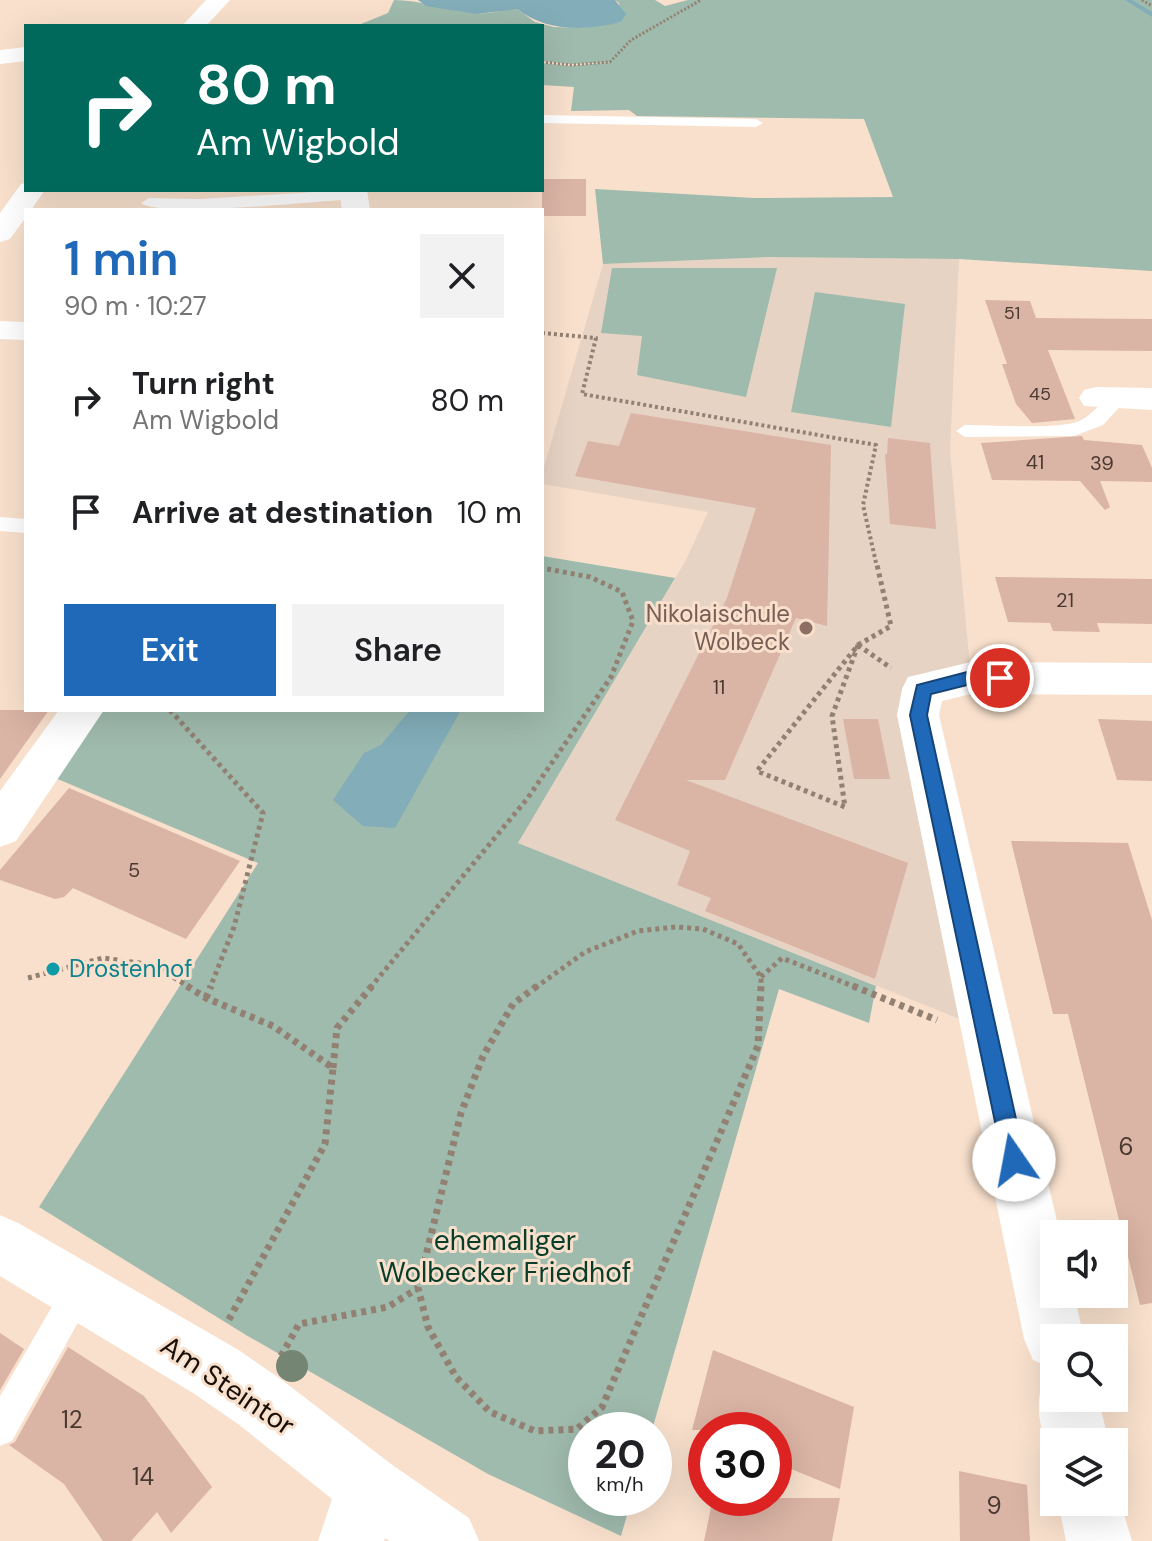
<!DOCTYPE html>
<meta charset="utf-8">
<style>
:root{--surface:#fff;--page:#f2f2f2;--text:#202124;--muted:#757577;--accent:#2069b9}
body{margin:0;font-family:"DM Sans",sans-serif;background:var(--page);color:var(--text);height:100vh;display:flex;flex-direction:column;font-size:30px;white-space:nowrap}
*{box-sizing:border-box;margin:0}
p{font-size:26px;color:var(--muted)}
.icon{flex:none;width:44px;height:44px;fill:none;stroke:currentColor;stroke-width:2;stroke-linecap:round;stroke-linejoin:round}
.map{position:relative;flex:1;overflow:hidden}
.panel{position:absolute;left:24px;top:208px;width:520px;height:504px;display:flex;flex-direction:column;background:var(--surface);border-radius:0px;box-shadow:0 8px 32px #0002}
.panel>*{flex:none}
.top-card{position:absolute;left:24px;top:24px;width:520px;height:168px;border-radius:0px;box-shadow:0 8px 32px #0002;background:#00695c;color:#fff;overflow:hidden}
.controls{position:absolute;left:1040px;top:1220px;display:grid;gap:16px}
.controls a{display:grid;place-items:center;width:88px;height:88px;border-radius:0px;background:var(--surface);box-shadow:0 8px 32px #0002;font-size:40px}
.speed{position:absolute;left:568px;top:1412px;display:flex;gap:16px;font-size:40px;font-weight:700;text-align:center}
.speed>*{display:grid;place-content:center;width:104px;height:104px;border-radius:50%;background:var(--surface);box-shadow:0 8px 32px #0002;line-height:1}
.speed small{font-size:20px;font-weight:400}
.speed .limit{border:12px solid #d22;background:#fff;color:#111}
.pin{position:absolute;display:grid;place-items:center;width:68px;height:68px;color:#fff;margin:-34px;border:4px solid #fff;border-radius:50%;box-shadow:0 2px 8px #0007}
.me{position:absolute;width:88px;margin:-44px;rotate:348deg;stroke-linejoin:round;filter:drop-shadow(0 0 6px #0008)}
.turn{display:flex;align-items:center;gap:28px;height:168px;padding:0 40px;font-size:36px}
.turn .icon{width:104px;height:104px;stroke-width:2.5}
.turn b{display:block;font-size:56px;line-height:68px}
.round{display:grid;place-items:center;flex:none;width:84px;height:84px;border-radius:0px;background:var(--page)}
.headline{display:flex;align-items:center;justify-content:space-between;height:136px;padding:0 40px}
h1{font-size:48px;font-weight:600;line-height:60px;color:var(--accent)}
.cta{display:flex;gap:16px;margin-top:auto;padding:16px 40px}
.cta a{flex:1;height:92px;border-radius:0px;background:var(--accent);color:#fff;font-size:32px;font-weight:600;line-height:92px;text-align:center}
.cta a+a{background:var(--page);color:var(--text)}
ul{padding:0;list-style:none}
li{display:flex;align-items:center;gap:24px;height:112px;padding:0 40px}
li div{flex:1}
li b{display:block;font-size:30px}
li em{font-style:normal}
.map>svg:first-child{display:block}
</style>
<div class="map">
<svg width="1152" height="1541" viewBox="0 0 1152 1541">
<rect width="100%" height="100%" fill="#f8e0cc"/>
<path fill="#e7d3c4" d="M 767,257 L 959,259 L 950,450 L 971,678 L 923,689 L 985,1029 L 518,843 L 686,560 L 708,512 L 542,484 L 542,474 L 603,264 Z"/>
<path fill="#9fbbad" d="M 394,0 C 419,0 446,10 474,13 C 489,15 502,9 517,9 L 535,22 L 554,27 L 579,28 L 621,22 L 619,3 L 615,0 L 655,0 L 665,6 L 688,0 L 1152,0 L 1152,271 L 959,259 L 767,257 L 603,264 L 595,189 L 754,198 L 893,197 L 864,119 L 637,116 L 629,110 L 571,111 L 574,87 L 542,85 L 542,63 L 570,66 L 614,62 L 569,64 L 542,61 L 542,26 L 356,26 L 388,13 Z
M 612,268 L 777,268 L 746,397 L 637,375 L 642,336 L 601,333 Z
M 815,292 L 905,304 L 891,427 L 791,412 Z
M 542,556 L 675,578 L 518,843 L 876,986 L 869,1023 L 779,989 L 652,1430 L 586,1430 L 586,1498 L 632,1498 L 621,1536 L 488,1474 L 246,1335 L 39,1207 L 258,863 L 48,775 L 94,710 L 542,710 Z"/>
<path fill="#82adb9" d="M 418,0 L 615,0 L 626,14 L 621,22 C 585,31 547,32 517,9 L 477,14 L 426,6 Z
M 410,710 L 461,710 L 395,828 L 363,826 L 333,800 L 364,753 L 381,745 Z"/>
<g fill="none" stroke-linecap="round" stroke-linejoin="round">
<path fill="#82adb9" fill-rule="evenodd" d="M 1125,0 L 1132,0 L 1152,12 L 1152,17 Z"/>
</g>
<path fill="#dab4a5" d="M 542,179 L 586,179 L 586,216 L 542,216 Z
M 985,300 L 1030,301 L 1036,318 L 1152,319 L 1152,351 L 1048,350 L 1075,419 L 1032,423 L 1016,404 L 1002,364 L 1007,364 Z
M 631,413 L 831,445 L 827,626 L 796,618 L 725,780 L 686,780 L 908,863 L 875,979 L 705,911 L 711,898 L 677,885 L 690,851 L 615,820 L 727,598 L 756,508 L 575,476 L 588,441 L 619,446 Z
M 1082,436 L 1084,440 L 1142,445 L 1152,468 L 1152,482 L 1100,481 L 1110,507 L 1105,510 L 1080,481 L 992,480 L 981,443 Z
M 888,438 L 930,443 L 936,529 L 890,524 L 885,454 L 887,454 Z
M 995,577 L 1152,579 L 1152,624 L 1097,623 L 1100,632 L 1053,631 L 1050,623 L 1008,622 Z
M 0,710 L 49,710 L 0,779 Z
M 843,719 L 878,719 L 890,779 L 854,779 Z
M 1098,719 L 1152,721 L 1152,781 L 1117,780 Z
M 69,788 L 240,861 L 186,939 L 73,888 L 64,897 L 55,899 L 0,880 L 0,870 Z
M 1011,841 L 1128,843 L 1152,920 L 1152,1303 L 1140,1305 L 1068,1014 L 1053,1014 Z
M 0,1333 L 24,1349 L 0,1390 Z
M 68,1347 L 144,1396 L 212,1487 L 171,1533 L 157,1512 L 131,1541 L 103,1541 L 64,1484 L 9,1445 L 15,1442 Z
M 713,1350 L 854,1407 L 840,1489 L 774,1462 L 774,1430 L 692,1430 Z
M 959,1471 L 1027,1485 L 1030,1541 L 960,1541 Z
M 713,1498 L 840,1498 L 832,1541 L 704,1541 Z"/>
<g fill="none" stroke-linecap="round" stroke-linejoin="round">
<path stroke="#928173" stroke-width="3" stroke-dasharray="2 2" stroke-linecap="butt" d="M 1142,0 L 1152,6
M 542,62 L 570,65 L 610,62 L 631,40 L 701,0"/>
<path stroke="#928173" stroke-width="4" stroke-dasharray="3 3" stroke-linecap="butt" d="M 542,333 L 596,338 L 582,394 L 876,445 L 863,505 L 877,567"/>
<path stroke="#928173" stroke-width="5" stroke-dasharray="4 4" stroke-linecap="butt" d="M 858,645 L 891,668
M 858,645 L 832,716 L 845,807 L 757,771 Z
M 858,645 L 891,626 L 877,565
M 170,710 L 263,813 L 234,927 L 210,988
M 761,977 L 782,958 L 858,988
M 28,978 L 103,958 L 153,965 L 191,988
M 370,988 L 527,799 L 611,677 L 633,621 L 622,592 L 590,577 L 542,568
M 535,988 L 585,952 L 638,931 L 676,927 L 703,929 L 738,944 L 761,977 L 761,988"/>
<path stroke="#928173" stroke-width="7" stroke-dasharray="5 5" stroke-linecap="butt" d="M 187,986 L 206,998 L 273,1026 L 333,1068 L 325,1144 L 228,1321
M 537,986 L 513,1004 L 483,1056 L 461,1113 L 418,1288 L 428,1327 L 456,1377 L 490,1412 L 535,1431 L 577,1429 L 602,1407 L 758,1046 L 761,986
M 853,986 L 937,1020
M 206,998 L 211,986
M 333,1068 L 337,1028 L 372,986
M 281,1356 L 299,1324 L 388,1307 L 418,1288"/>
<path fill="#fff" fill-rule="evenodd" d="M 542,115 L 756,119 L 763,123 L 756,127 L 542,123 Z
M 346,190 L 359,191 L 362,194 L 354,199 C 321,201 159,218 141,203 L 149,198 L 200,199 Z
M 1119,392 L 1128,398 L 1103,425 L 1074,436 L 965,437 L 956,431 L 965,425 C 993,425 1048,429 1073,423 C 1093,419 1101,397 1119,392 Z
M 0,517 L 26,519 L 26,533 L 0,531 Z
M 79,1274 L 90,1279 L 95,1290 L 90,1301 L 12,1441 L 0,1446 L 0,1396 L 68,1279 Z"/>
<path fill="#fff" fill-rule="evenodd" d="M 26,47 L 26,61 L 0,64 L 0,50 Z
M 339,190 L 367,190 L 370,210 L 342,210 Z
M 0,321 L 26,322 L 26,340 L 0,339 Z
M 1096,387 L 1152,388 L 1152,410 L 1084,406 L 1079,398 L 1084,390 Z
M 971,662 L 1152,663 L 1152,695 L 971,694 L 942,701 L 939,715 L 1060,1234 L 1054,1234 L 1054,1294 L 1074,1294 L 1084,1338 L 1054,1338 L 1054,1369 L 1033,1360 L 1024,1339 L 897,715 L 902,689 L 908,677 Z
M 59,710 L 104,710 L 16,841 L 0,847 L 0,791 Z
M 1054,1372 L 1054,1398 L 1098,1398 L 1109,1442 L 1054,1442 L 1054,1463 C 1041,1431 1032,1408 1045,1376 Z
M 1114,1482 L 1132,1541 L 1066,1541 L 1058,1502 L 1114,1502 Z"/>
<path fill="#fff" fill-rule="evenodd" d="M 206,0 L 230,0 L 206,26 L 182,26 Z
M 26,183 L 26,190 L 45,190 L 31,210 L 26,210 L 26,217 L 10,239 L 0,242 L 0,213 L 21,184 Z
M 0,1215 L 20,1224 L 237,1349 L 282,1380 L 391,1464 L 469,1518 L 479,1541 L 390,1541 L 385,1538 L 384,1541 L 318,1541 L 332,1499 L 238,1424 L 193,1393 L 0,1276 Z"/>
</g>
<circle fill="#748673" cx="292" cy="1366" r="16"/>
<path fill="#2069b9" stroke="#154478" stroke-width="2" d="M 971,671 L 1000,671 L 1008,678 L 1000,684 L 971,684 L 931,694 L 927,715 L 1025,1160 L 1022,1168 L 1014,1171 L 1006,1168 L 1003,1160 L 910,715 L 917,685 Z"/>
<circle fill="#8d6e63" stroke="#f8e0cc" stroke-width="3" cx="806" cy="628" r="8"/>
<circle fill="#0f9aa8" stroke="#f8e0cc" stroke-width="3" cx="53" cy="969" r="8"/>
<g text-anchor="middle" stroke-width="6" stroke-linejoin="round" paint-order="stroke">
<g font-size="18" fill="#48382f">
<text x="1012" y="319">51</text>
<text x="1040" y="400">45</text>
</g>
<g font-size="20" fill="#48382f">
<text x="1035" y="469">41</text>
<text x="1102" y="470">39</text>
<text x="1065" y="607">21</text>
<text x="719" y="694">11</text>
<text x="134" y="877">5</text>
</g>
<g font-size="24" fill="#785e54" stroke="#f8e0cc" text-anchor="end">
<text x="790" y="622">Nikolaischule<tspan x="790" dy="28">Wolbeck</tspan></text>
</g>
<g font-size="24" fill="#0d838f" stroke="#f8e0cc" text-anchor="start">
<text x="69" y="977">Drostenhof</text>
</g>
<g font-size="24" fill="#48382f">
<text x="1126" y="1155">6</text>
<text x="72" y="1428">12</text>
<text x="143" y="1485">14</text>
<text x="994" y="1514">9</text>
</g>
<g font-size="28" fill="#083d2a" stroke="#f8e0cc">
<text x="505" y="1250">ehemaliger<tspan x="505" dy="32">Wolbecker Friedhof</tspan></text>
</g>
<g font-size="28" fill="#170f08" stroke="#f8e0cc">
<text transform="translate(228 1385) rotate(34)" y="10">Am Steintor</text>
</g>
</g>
</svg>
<div class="controls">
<a><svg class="icon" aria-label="sound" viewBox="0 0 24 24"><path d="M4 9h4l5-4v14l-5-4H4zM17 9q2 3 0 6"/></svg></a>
<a><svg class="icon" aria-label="search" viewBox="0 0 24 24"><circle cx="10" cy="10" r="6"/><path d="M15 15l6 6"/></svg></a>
<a><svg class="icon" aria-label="layers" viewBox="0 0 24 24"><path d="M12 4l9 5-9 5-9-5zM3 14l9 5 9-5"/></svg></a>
</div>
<div class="speed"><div>20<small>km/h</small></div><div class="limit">30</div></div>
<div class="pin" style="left:1000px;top:678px;background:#d93025"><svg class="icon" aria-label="arrive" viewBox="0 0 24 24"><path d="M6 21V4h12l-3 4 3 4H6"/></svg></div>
<svg class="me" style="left:1014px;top:1160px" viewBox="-20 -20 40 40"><circle r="19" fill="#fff"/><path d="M0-13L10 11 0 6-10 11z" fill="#2069b9"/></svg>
<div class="top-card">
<div class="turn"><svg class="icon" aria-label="right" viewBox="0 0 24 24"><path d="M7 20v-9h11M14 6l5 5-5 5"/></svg><div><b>80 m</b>Am Wigbold</div></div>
</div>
<section class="panel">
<div class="headline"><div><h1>1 min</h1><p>90 m · 10:27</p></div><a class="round"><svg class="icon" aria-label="close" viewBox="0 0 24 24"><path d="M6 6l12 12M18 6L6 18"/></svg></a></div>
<ul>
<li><svg class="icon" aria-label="right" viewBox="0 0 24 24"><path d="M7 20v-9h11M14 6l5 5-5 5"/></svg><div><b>Turn right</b><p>Am Wigbold</p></div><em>80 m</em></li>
<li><svg class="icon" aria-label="arrive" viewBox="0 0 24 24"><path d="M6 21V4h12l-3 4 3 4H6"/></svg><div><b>Arrive at destination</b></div><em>10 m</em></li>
</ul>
<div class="cta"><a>Exit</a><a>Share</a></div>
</section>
</div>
